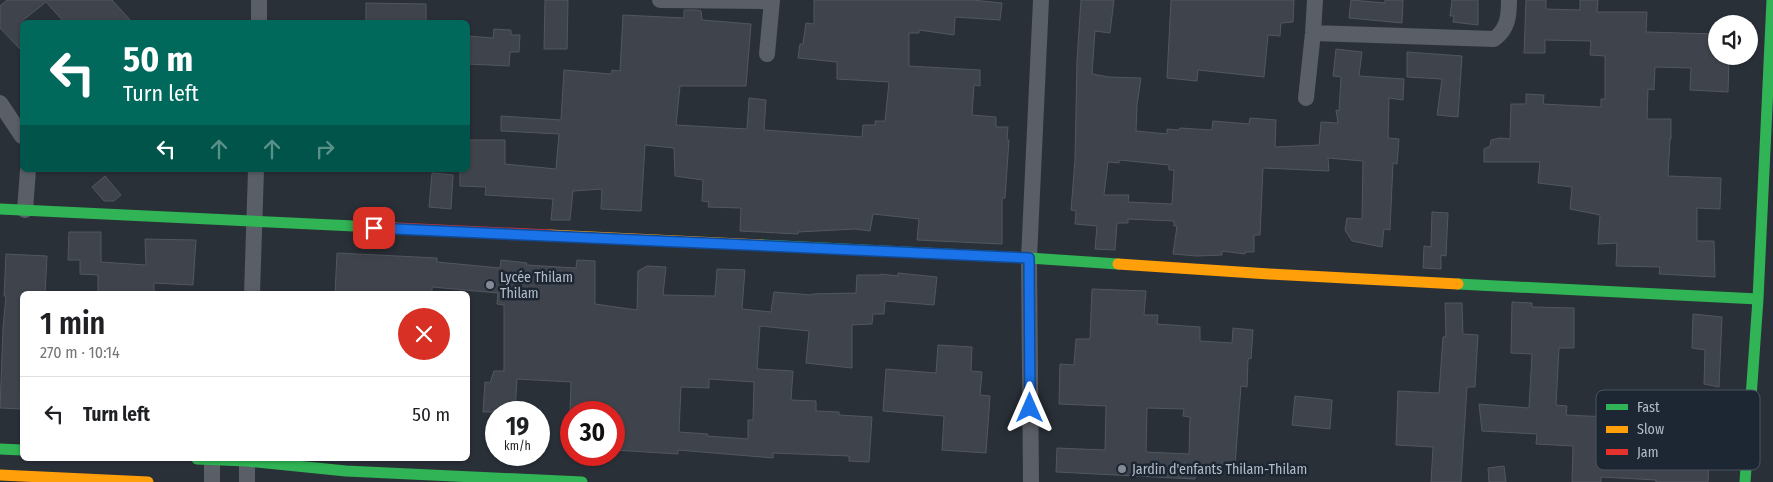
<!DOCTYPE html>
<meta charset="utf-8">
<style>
:root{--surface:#fff;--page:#f6f6f6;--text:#202124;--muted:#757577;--line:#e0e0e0}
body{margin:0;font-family:"Fira Sans Condensed",sans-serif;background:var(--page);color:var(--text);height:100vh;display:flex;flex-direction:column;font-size:19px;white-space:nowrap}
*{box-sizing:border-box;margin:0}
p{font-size:16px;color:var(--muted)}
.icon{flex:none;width:28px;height:28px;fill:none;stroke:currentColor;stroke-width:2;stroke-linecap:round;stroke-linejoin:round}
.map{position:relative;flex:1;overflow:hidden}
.sheet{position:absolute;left:20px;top:291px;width:450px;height:170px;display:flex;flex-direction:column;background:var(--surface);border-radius:8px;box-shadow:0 1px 4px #0004}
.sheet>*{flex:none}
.hud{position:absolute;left:20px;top:20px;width:450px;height:152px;border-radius:8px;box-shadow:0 1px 4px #0004;background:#00695c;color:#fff;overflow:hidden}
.buttons{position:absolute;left:1708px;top:15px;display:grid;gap:10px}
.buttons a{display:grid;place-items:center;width:50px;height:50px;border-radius:50%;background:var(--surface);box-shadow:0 1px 4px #0004;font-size:25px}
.speed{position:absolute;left:485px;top:401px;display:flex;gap:10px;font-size:25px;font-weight:700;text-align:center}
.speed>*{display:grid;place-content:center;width:65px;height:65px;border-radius:50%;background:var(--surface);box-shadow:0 1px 4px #0004;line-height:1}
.speed small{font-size:12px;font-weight:400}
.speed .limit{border:8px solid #d22;background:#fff;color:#111}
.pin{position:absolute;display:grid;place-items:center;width:42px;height:42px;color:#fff;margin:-21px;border-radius:10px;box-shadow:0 2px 8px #0006}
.me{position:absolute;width:55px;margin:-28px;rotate:0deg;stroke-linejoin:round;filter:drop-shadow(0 0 4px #0008)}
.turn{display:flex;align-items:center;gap:18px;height:105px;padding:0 20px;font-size:22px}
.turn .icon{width:65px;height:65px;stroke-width:2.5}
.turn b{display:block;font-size:35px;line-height:42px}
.lanes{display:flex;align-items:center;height:48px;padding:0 20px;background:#0003;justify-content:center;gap:25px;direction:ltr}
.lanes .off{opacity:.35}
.round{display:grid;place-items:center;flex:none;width:52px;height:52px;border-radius:26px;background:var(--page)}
.head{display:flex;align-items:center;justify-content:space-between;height:85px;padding:0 20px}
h1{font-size:30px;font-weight:600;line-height:38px}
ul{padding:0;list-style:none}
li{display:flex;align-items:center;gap:15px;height:75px;padding:0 20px;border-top:1px solid var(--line)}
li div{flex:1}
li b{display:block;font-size:19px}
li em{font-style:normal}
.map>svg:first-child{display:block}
</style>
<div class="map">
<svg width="1773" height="482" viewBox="0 0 1773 482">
<rect width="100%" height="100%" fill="#2a3038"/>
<path fill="#3f444c" stroke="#52575f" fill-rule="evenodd" d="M 7,0 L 112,0 L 132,22 L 64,22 L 46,2 L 22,21 L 22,51 L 0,28 L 0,6 Z
M 545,0 L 568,0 L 567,49 L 544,49 Z
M 814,0 L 972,0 L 1002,3 L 1000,20 L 955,17 L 954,35 L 919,30 L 919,33 L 909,33 L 909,66 L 980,70 L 980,86 L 974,85 L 972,115 L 996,117 L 996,127 L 1008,127 L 1007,140 L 1009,140 L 1005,198 L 1002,198 L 1002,244 L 917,240 L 919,219 L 873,214 L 870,231 L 855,229 L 798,232 L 798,234 L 740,231 L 741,208 L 708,207 L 709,202 L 702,201 L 703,180 L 675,176 L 674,148 L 645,145 L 641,211 L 601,209 L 602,189 L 573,191 L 570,220 L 551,220 L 553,199 L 485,195 L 486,187 L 460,186 L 460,170 L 468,170 L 468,140 L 505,140 L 505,164 L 556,169 L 559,134 L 501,131 L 501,116 L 561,120 L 564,70 L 611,74 L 612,70 L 620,71 L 623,15 L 684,18 L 684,10 L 697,10 L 701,11 L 702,20 L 751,24 L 746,86 L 680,86 L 676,125 L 747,129 L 749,98 L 766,100 L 764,130 L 862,137 L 863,125 L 875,125 L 875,121 L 885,121 L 889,82 L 837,79 L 837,62 L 798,58 L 800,44 L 803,44 L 806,23 L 814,24 Z
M 1081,0 L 1114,0 L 1110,33 L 1095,31 L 1092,74 L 1109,77 L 1141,78 L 1137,105 L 1136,131 L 1167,134 L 1167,129 L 1179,130 L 1180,128 L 1212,130 L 1213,121 L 1249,124 L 1250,118 L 1276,120 L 1275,147 L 1319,145 L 1321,122 L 1338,123 L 1336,110 L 1339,111 L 1341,77 L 1333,76 L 1336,49 L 1362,52 L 1359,76 L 1404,79 L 1403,100 L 1389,98 L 1388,138 L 1399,139 L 1397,164 L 1393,163 L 1390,230 L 1384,229 L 1382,247 L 1352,241 L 1345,230 L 1347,218 L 1362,219 L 1363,161 L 1328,158 L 1329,171 L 1263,168 L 1260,235 L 1254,235 L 1254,252 L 1245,252 L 1245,254 L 1222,251 L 1222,255 L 1197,256 L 1173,254 L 1177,226 L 1174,226 L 1174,221 L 1128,219 L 1128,223 L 1117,223 L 1115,250 L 1095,249 L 1097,226 L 1075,224 L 1076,211 L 1071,210 L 1075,160 L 1077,61 ZM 1119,160 L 1169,165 L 1169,170 L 1174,170 L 1172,204 L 1128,202 L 1129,195 L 1104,195 L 1108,162 L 1119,163 Z
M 1171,0 L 1294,0 L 1293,22 L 1281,23 L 1280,36 L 1268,35 L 1264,77 L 1198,70 L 1197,81 L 1167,78 Z
M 1351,0 L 1385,3 L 1385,0 L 1403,0 L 1402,23 L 1349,18 Z
M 1452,0 L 1478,0 L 1478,25 L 1453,22 L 1454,16 L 1450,16 Z
M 1526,0 L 1546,0 L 1546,9 L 1580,10 L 1580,0 L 1598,0 L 1597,12 L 1647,12 L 1646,32 L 1716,34 L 1716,56 L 1729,56 L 1728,92 L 1690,90 L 1691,68 L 1655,67 L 1654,90 L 1648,89 L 1647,119 L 1671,119 L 1671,139 L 1670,139 L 1668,176 L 1721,178 L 1720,209 L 1697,208 L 1697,241 L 1714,241 L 1715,277 L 1659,274 L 1660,267 L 1616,266 L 1617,243 L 1598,244 L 1600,215 L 1570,209 L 1572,187 L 1538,183 L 1540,162 L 1484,162 L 1484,149 L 1490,146 L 1491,140 L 1500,138 L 1510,139 L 1511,104 L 1526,104 L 1526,94 L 1544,95 L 1543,104 L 1601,107 L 1601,99 L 1605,99 L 1605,56 L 1590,55 L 1591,41 L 1545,40 L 1545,53 L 1524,53 Z
M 366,3 L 426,4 L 426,22 L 366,22 Z
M 494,29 L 511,30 L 511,35 L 520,35 L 519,52 L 510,52 L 509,66 L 468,64 L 468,36 L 493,38 Z
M 1407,52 L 1462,56 L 1458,117 L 1437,115 L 1442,79 L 1407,77 Z
M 432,173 L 453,175 L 451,209 L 429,207 Z
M 105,176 L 121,195 L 114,201 L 104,201 L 92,187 Z
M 1432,212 L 1448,213 L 1446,256 L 1441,255 L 1441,269 L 1423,268 L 1424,246 L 1431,247 Z
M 69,232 L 101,232 L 101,262 L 146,265 L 145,239 L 196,240 L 193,285 L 154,283 L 154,294 L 98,294 L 98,275 L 80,274 L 80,260 L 68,260 Z
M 337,253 L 437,258 L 437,262 L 500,268 L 501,260 L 527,263 L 526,265 L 576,268 L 577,260 L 595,261 L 595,304 L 637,310 L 638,271 L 647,266 L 666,267 L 663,295 L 715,296 L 717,269 L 745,270 L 742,309 L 771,312 L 774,292 L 812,295 L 812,294 L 856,293 L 857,275 L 881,275 L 881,274 L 898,276 L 898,273 L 937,277 L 934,305 L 885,301 L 884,314 L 873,314 L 872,324 L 852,325 L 852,368 L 806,363 L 809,331 L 760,326 L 757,369 L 793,371 L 791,400 L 816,401 L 816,411 L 839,412 L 839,415 L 872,417 L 869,462 L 849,461 L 849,456 L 773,453 L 773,458 L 678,450 L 678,454 L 614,450 L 614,412 L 570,412 L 571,382 L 517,379 L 515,412 L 483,412 L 485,382 L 490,383 L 494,371 L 504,371 L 504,305 L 497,304 L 498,293 L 432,287 L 432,294 L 335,294 ZM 709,379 L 754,382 L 753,420 L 748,420 L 748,439 L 707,436 L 708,434 L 679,432 L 681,387 L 709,388 Z
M 6,254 L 47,256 L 45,294 L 22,294 L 20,409 L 0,408 L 3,328 L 6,296 L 4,296 Z
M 1092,289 L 1146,291 L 1144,315 L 1158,315 L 1157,324 L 1200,327 L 1200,341 L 1232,343 L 1233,328 L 1253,330 L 1251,359 L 1249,358 L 1248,360 L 1247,387 L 1241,386 L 1235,465 L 1196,464 L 1195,479 L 1056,472 L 1057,448 L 1105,450 L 1106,406 L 1059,404 L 1060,364 L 1074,365 L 1076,339 L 1090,339 ZM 1147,408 L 1184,409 L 1183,416 L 1190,417 L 1189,454 L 1146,452 Z
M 1512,302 L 1532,303 L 1532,307 L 1574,308 L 1574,348 L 1559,348 L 1556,405 L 1567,406 L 1566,415 L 1693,421 L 1693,412 L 1711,413 L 1708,482 L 1656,482 L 1656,480 L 1601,477 L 1601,482 L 1572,482 L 1573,446 L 1536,444 L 1537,434 L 1482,431 L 1479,404 L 1529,408 L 1532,354 L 1511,353 Z
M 1445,303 L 1462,303 L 1463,334 L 1478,335 L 1475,387 L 1467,387 L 1461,482 L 1431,482 L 1433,447 L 1396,445 L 1398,391 L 1439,393 L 1443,337 L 1446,337 Z
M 1693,314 L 1722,317 L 1719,387 L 1704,384 L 1705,350 L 1692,348 Z
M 938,345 L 972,347 L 971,371 L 982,372 L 980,395 L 990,396 L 986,453 L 942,450 L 944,416 L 883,411 L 886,369 L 936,373 Z
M 1295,396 L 1332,400 L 1330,429 L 1292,425 Z
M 1504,466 L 1506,482 L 1489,482 L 1488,468 Z"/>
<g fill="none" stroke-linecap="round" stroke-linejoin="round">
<path stroke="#5a5e66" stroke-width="16" d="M 660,0 L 772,1
M 259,22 L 259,0
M 1313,33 L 1494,39 C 1508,29 1509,16 1509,0
M 767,54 L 772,0
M 1306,98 L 1313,33 L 1315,0
M 0,103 L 22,136
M 25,210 L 28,170
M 252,294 L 256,170
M 212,482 L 212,460
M 247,482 L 247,459
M 1031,482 L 1029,258 L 1041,0"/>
<path stroke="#30b455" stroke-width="11" d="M 0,209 L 396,228
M 762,245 L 1029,258 L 1118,264
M 1458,284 L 1758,299
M 0,449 L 22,450
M 197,459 L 247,461 L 346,471 L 582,482
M 1745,482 L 1758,299 L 1772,0"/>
<path stroke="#ff9f0a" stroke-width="11" d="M 549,235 L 762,245
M 1118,264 L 1269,274 L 1458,284
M 0,475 L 148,482"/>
<path stroke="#e5322d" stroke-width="11" d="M 396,228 L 549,235"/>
</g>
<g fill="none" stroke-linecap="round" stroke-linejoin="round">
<g stroke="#114b97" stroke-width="12">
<path id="route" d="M 374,228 L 1029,258 L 1030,408"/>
</g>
<use href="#route" stroke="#1a73e8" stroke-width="9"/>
</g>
<g fill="#848b96" stroke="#1d2633" stroke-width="2">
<circle cx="490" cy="285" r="5"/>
<circle cx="1122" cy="469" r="5"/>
</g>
<g text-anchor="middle" stroke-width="5" stroke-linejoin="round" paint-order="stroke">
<g font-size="14" fill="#b4bcc9" stroke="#1d2633" text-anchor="start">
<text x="500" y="282">Lycée Thilam<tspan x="500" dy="16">Thilam</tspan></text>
<text x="1132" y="474">Jardin d'enfants Thilam-Thilam</text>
</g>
</g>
<rect x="1596" y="390" width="164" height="80" rx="8" fill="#1d2633" stroke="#4a5360" stroke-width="1"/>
<rect x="1606" y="404" width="22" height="6" fill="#30b455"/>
<rect x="1606" y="426" width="22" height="7" fill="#ff9f0a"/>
<rect x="1606" y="449" width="22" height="6" fill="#e5322d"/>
<g font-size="14" fill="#b4bcc9">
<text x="1637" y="412">Fast</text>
<text x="1637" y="434">Slow</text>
<text x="1637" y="457">Jam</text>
</g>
</svg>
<div class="buttons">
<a><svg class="icon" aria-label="sound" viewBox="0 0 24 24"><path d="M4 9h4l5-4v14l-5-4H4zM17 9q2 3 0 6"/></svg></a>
</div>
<div class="speed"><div>19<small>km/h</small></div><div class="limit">30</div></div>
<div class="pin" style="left:374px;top:228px;background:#d93025"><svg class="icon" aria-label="arrive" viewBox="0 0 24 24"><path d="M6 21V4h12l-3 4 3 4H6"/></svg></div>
<svg class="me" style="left:1030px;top:408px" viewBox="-20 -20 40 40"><path d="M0-17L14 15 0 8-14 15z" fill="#1a73e8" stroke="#fff" stroke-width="4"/></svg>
<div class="hud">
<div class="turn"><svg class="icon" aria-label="left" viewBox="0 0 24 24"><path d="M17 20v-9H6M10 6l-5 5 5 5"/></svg><div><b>50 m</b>Turn left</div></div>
<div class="lanes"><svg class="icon" aria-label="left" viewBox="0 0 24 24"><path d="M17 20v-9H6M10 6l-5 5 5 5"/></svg><svg class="icon off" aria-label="ahead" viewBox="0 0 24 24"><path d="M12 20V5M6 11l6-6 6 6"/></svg><svg class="icon off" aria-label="ahead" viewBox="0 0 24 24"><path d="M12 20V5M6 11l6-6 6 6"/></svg><svg class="icon off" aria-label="right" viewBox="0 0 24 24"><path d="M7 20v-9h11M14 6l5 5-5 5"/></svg></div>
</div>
<section class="sheet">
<div class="head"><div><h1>1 min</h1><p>270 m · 10:14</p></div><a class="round" style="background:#d93025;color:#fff"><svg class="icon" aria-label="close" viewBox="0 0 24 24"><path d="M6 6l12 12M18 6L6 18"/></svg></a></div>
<ul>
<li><svg class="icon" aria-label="left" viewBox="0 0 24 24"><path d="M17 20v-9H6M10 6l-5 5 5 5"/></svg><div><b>Turn left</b></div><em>50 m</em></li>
</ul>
</section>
</div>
